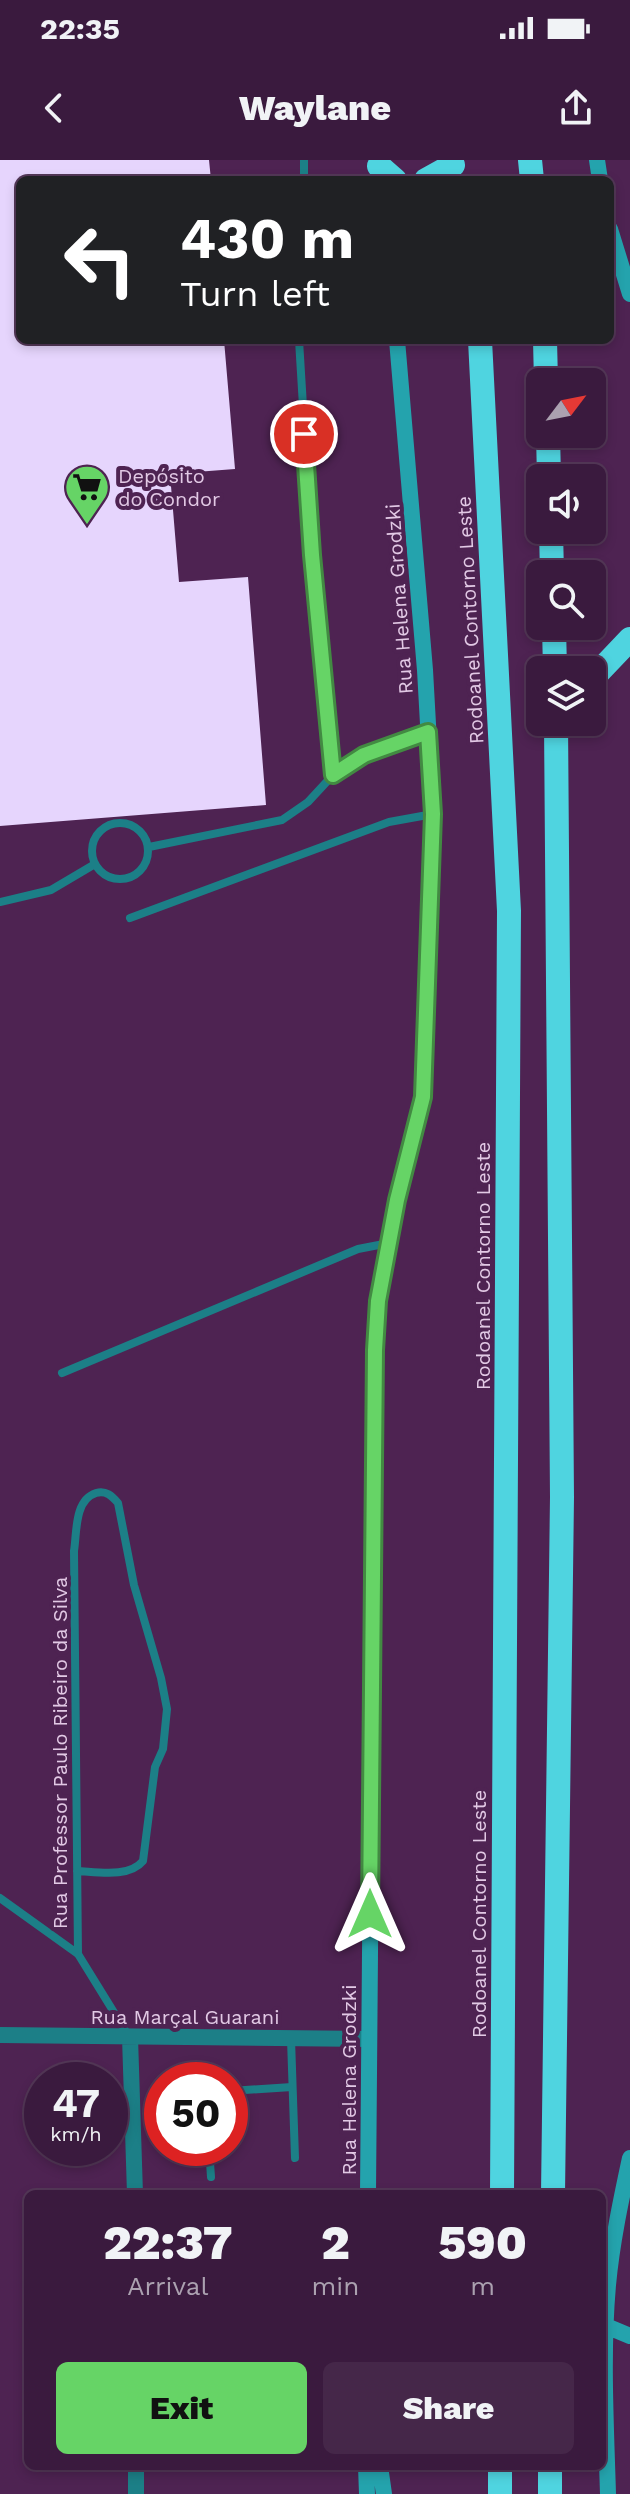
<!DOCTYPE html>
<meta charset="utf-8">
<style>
:root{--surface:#3a1a3e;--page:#452749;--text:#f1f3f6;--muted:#aba1b0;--line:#543858;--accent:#66d466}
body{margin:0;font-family:"Work Sans",sans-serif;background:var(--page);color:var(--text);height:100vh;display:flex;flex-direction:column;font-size:30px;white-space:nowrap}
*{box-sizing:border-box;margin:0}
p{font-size:26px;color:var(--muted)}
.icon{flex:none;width:44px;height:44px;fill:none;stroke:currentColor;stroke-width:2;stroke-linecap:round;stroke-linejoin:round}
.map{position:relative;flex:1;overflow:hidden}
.sheet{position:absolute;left:24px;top:2030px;width:582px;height:280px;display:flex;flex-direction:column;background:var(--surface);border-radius:12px;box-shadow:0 4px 12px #0003,0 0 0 2px var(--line)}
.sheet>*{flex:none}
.guide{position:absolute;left:16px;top:16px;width:598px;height:168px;border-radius:12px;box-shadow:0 4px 12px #0003,0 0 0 2px var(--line);background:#202124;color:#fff;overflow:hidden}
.needle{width:52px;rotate:58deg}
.controls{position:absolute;left:526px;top:208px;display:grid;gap:16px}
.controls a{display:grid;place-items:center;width:80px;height:80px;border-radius:12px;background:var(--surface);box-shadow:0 4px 12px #0003,0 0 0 2px var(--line);font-size:40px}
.speed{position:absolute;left:24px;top:1902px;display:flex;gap:16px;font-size:40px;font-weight:700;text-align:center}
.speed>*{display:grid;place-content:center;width:104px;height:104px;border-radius:50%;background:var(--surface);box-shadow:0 4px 12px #0003,0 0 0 2px var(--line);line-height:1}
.speed small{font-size:20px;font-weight:400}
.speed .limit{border:12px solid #d22;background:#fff;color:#111}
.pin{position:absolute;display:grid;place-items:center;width:68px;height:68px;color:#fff;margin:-34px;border:4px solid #fff;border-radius:50%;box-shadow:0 2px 8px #0007}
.me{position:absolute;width:88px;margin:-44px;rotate:0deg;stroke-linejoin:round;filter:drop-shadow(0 0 6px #0008)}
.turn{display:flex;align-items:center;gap:28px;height:168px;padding:0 32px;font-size:36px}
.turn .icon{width:104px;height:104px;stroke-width:2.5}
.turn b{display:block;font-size:56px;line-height:68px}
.eta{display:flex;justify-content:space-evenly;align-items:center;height:136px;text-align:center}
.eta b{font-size:48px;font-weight:800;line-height:56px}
.cta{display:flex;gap:16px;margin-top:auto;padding:16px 32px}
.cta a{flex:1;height:92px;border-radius:12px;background:var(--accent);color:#111;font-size:32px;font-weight:800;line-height:92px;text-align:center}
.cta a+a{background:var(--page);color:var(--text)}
.status{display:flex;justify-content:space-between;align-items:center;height:56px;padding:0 40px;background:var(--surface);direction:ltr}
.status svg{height:22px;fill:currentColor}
header{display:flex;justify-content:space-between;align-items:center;height:104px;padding:0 32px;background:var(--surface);font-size:36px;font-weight:800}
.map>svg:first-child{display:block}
</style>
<div class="status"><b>22:35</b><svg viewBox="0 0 49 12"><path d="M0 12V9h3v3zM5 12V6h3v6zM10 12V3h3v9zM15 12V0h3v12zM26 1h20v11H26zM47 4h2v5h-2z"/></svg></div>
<header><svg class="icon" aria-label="back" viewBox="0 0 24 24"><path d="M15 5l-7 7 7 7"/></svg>Waylane<svg class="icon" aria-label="share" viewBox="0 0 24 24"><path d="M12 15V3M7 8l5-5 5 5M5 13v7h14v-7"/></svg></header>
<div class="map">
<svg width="630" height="2334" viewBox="0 0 630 2334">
<rect width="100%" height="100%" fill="#4e2352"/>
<path fill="#e6d5fd" d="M 0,0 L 209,0 L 211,20 L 20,20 L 20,180 L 224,180 L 235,309 L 170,314 L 179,422 L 248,417 L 266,645 L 0,666 Z"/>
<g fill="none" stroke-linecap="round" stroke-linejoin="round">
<path stroke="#1c7f87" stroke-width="8" d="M 304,20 L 304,0
M 299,180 L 312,395 L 333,615 L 364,595 L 428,572
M92 691a28 28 0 1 1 56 0a28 28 0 1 1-56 0Z
M 149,687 L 282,660 L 308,642 L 333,615
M 0,742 L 51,730 L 95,704
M 130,758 L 389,662 L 433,654
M 62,1213 L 358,1089 L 389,1083
M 77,1711 C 98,1712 129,1718 143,1701 L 155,1607 L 163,1589 L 167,1549 L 161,1518 L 134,1425 L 118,1343 C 112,1336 106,1330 96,1333 C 74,1340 77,1373 74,1391 L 78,1794
M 0,1738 L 78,1794 L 128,1875
M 291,1879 L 295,1998
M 230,1931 L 292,1927
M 209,1988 L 211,2017"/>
<path stroke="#1c7f87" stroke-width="16" d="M 0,1875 L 369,1879
M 130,1877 L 135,2034
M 136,2334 L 136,2306"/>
<path stroke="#24a3ad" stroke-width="16" d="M 597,0 L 600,20
M 610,69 L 630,134
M 368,2034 L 375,1190 L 378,1141 L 397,1040 L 423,937 L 433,654 L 425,510 L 397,180
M 606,2166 L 630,2176
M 366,2306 L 367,2334
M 380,2306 L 384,2334
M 608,2334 C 606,2265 602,2194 608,2125 C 612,2082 621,2040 630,1998"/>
<path stroke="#4fd4e0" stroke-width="24" d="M 530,0 L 532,20
M 379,6 L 395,20
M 426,20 L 453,5
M 480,180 L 509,751 L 502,2034
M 545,180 L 546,222
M 548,274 L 549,318
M 551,370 L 552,414
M 554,466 L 555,510
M 592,519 L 630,479
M 553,2034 L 562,1337 L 556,562
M 500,2334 L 500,2306
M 550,2334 L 550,2306"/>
</g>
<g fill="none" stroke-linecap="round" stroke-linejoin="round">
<g stroke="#428a42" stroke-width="20">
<path id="route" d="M 304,274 L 312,395 L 333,615 L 364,595 L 428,572 L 433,654 L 423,937 L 397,1040 L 378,1141 L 375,1190 L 370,1754"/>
</g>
<use href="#route" stroke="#66d466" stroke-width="14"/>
</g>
<defs>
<g id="supermarket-pin" transform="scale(2.3)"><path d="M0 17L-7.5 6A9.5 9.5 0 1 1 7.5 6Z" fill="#66d466" stroke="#4e2352"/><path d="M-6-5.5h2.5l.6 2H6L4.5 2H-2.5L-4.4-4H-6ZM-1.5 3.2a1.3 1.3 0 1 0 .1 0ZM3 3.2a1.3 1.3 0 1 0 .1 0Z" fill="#111"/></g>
</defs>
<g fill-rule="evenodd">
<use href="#supermarket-pin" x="87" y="327"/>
</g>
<g text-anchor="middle" stroke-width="8" stroke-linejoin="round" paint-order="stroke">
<g font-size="20" fill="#e2c9e5" stroke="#4e2352" text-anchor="start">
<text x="118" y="323">Depósito<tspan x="118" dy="23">do Condor</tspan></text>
</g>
<g font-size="20" fill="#e2c9e5" stroke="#4e2352">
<text transform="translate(399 439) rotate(-94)" y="7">Rua Helena Grodzki</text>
<text transform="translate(470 460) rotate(-93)" y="7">Rodoanel Contorno Leste</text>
<text transform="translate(483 1106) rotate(-90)" y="7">Rodoanel Contorno Leste</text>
<text transform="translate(60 1593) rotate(-90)" y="7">Rua Professor Paulo Ribeiro da Silva</text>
<text transform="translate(479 1754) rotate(-90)" y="7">Rodoanel Contorno Leste</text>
<text x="185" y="1864">Rua Marçal Guarani</text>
<text transform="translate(349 1920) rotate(-90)" y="7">Rua Helena Grodzki</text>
</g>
</g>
</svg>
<div class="controls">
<a><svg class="needle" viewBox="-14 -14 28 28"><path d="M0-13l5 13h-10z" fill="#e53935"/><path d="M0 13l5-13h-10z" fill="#aba1b0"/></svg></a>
<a><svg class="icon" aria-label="sound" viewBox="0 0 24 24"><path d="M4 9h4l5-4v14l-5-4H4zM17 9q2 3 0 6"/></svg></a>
<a><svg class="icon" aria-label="search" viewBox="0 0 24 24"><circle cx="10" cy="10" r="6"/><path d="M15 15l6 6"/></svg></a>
<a><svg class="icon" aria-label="layers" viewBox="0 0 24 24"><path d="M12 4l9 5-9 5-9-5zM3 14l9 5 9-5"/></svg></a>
</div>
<div class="speed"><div>47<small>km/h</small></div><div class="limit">50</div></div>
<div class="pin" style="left:304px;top:274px;background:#d93025"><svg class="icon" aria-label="arrive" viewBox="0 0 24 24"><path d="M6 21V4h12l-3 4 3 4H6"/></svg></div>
<svg class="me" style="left:370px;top:1754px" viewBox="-20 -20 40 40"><path d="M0-17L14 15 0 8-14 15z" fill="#66d466" stroke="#fff" stroke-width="4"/></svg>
<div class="guide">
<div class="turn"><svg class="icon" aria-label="left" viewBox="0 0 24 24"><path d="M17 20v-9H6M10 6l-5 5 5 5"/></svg><div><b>430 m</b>Turn left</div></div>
</div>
<section class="sheet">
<div class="eta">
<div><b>22:37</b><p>Arrival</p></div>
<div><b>2</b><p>min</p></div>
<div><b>590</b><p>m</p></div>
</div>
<div class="cta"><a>Exit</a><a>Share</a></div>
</section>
</div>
